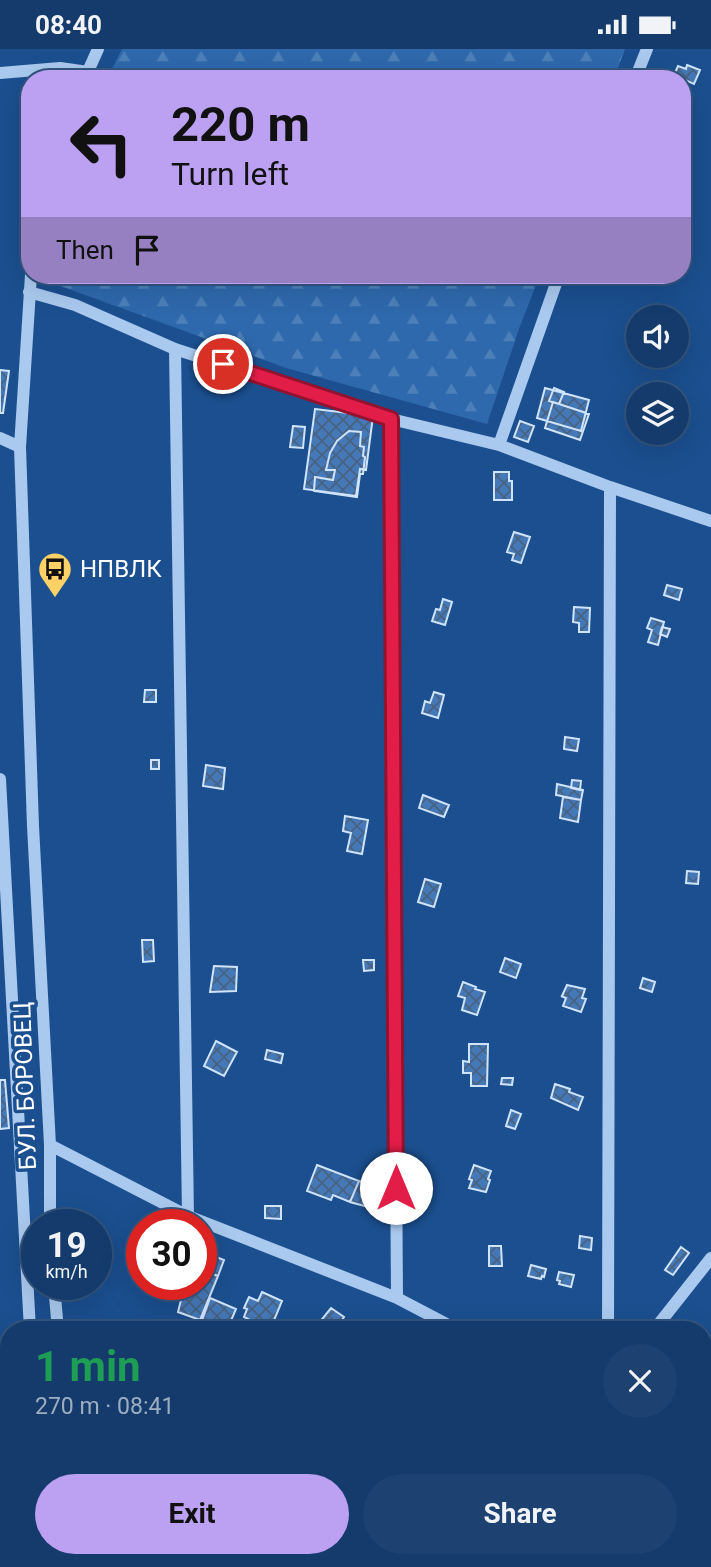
<!DOCTYPE html>
<meta charset="utf-8">
<style>
:root{--surface:#143b6b;--page:#1d4271;--text:#f1f3f6;--muted:#9dadc1;--line:#33557e;--accent:#bca0f2}
body{margin:0;font-family:Roboto,sans-serif;background:var(--page);color:var(--text);height:100vh;display:flex;flex-direction:column;font-size:26px;white-space:nowrap}
*{box-sizing:border-box;margin:0}
p{font-size:23px;color:var(--muted)}
.icon{flex:none;width:38px;height:38px;fill:none;stroke:currentColor;stroke-width:2;stroke-linecap:round;stroke-linejoin:round}
.map{position:relative;flex:1;overflow:hidden}
.details{position:absolute;left:0px;top:1272px;width:712px;height:247px;display:flex;flex-direction:column;background:var(--surface);border-radius:28px 28px 0 0;box-shadow:0 7px 28px #0002,0 0 0 2px var(--line)}
.details>*{flex:none}
.hud{position:absolute;left:21px;top:21px;width:670px;height:214px;border-radius:28px;box-shadow:0 7px 28px #0002,0 0 0 2px var(--line);background:#bca0f2;color:#111;overflow:hidden}
.fabs{position:absolute;left:626px;top:256px;display:grid;gap:14px}
.fabs a{display:grid;place-items:center;width:63px;height:63px;border-radius:50%;background:var(--surface);box-shadow:0 7px 28px #0002,0 0 0 2px var(--line);font-size:35px}
.speed{position:absolute;left:21px;top:1160px;display:flex;gap:14px;font-size:35px;font-weight:700;text-align:center}
.speed>*{display:grid;place-content:center;width:91px;height:91px;border-radius:50%;background:var(--surface);box-shadow:0 7px 28px #0002,0 0 0 2px var(--line);line-height:1}
.speed small{font-size:18px;font-weight:400}
.speed .limit{border:10px solid #d22;background:#fff;color:#111}
.pin{position:absolute;display:grid;place-items:center;width:60px;height:60px;color:#fff;margin:-30px;border:4px solid #fff;border-radius:50%;box-shadow:0 2px 7px #0007}
.me{position:absolute;width:77px;margin:-38px;rotate:0deg;stroke-linejoin:round;filter:drop-shadow(0 0 5px #0008)}
.turn{display:flex;align-items:center;gap:24px;height:147px;padding:0 35px;font-size:32px}
.turn .icon{width:91px;height:91px;stroke-width:2.5}
.turn b{display:block;font-size:49px;line-height:60px}
.then{display:flex;align-items:center;height:66px;padding:0 35px;background:#0003;gap:14px;font-size:26px}
.round{display:grid;place-items:center;flex:none;width:74px;height:74px;border-radius:37px;background:var(--page)}
.overview{display:flex;align-items:center;justify-content:space-between;height:119px;padding:0 35px}
h1{font-size:42px;font-weight:700;line-height:52px;color:#1e9e55}
.cta{display:flex;gap:14px;margin-top:auto;padding:14px 35px}
.cta a{flex:1;height:80px;border-radius:42px;background:var(--accent);color:#111;font-size:28px;font-weight:700;line-height:80px;text-align:center}
.cta a+a{background:var(--page);color:var(--text)}
.status{display:flex;justify-content:space-between;align-items:center;height:49px;padding:0 35px;background:var(--surface);direction:ltr}
.status svg{height:19px;fill:currentColor}
.map>svg:first-child{display:block}
</style>
<div class="status"><b>08:40</b><svg viewBox="0 0 49 12"><path d="M0 12V9h3v3zM5 12V6h3v6zM10 12V3h3v9zM15 12V0h3v12zM26 1h20v11H26zM47 4h2v5h-2z"/></svg></div>
<div class="map">
<svg width="711" height="1518" viewBox="0 0 711 1518">
<defs>
<pattern id="forest-firs" width="22" height="20" patternUnits="userSpaceOnUse" patternTransform="scale(1.75)"><rect width="22" height="20" fill="#2e69ad"/><path d="M5 1l3.5 6h-7zM16 11l3.5 6h-7z" fill="#4d80b9"/></pattern>
<pattern id="building-cross-hatch" width="8" height="8" patternUnits="userSpaceOnUse" patternTransform="scale(1.75)"><rect width="8" height="8" fill="#4478b7"/><path d="M0 0l8 8M0 8l8-8" fill="none" stroke="#486282"/></pattern>
</defs>
<rect width="100%" height="100%" fill="#1b4f8f"/>
<path fill="url(#forest-firs)" d="M 122,0 L 625,0 L 614,30 L 107,30 Z
M 46,226 L 540,226 L 520,277 L 487,375 L 286,319 L 44,231 Z"/>
<path fill="url(#building-cross-hatch)" stroke="#cfe3fa" stroke-width="2" d="M 687,16 L 700,21 L 694,35 L 674,26 L 678,17 L 686,20 Z
M 653,226 L 666,226 L 664,233 L 652,229 Z
M 0,321 L 9,322 L 3,364 L 0,364 Z
M 545,339 L 589,351 L 581,382 L 537,369 Z
M 554,339 L 564,343 L 559,355 L 549,352 Z
M 553,353 L 589,365 L 580,391 L 545,379 Z
M 315,360 L 373,367 L 366,421 L 360,420 L 356,447 L 304,440 Z
M 520,372 L 534,377 L 528,393 L 514,388 Z
M 293,377 L 305,378 L 303,399 L 290,398 Z
M 349,382 L 361,383 L 360,397 L 364,398 L 363,407 L 365,408 L 363,425 L 360,425 L 357,448 L 314,442 L 315,428 L 333,431 L 335,421 L 326,421 L 330,404 L 337,392 Z
M 494,423 L 509,423 L 509,432 L 512,432 L 512,451 L 494,451 Z
M 514,483 L 530,488 L 521,514 L 512,511 L 514,505 L 507,503 Z
M 667,536 L 682,540 L 679,551 L 664,546 Z
M 443,550 L 452,553 L 445,576 L 432,572 L 436,560 L 440,561 Z
M 574,558 L 590,559 L 589,583 L 579,583 L 579,574 L 573,573 Z
M 651,569 L 664,573 L 658,596 L 648,593 L 652,581 L 647,579 Z
M 662,578 L 670,580 L 667,588 L 660,585 Z
M 145,641 L 156,641 L 156,653 L 144,653 Z
M 434,643 L 444,646 L 438,669 L 422,664 L 425,652 L 430,654 Z
M 565,688 L 579,690 L 577,702 L 564,700 Z
M 151,711 L 159,711 L 159,720 L 151,720 Z
M 206,716 L 225,719 L 223,740 L 203,737 Z
M 572,731 L 581,732 L 580,741 L 571,739 Z
M 557,735 L 583,741 L 581,751 L 556,746 Z
M 423,746 L 449,756 L 444,768 L 419,759 Z
M 563,748 L 581,751 L 578,773 L 560,769 Z
M 345,767 L 368,771 L 362,805 L 347,802 L 351,784 L 343,782 Z
M 687,822 L 699,823 L 698,835 L 686,834 Z
M 425,830 L 441,835 L 434,858 L 418,853 Z
M 142,891 L 153,891 L 154,912 L 143,913 Z
M 505,909 L 521,915 L 516,929 L 500,923 Z
M 363,911 L 374,911 L 374,921 L 364,922 Z
M 214,917 L 237,918 L 236,942 L 210,943 Z
M 643,929 L 655,933 L 652,943 L 640,939 Z
M 463,933 L 476,938 L 475,940 L 485,943 L 477,966 L 462,961 L 465,949 L 458,947 Z
M 567,936 L 585,940 L 582,949 L 586,950 L 581,963 L 563,957 L 566,949 L 561,947 L 562,947 Z
M 216,992 L 237,1003 L 224,1027 L 204,1017 Z
M 469,995 L 488,995 L 487,1037 L 471,1037 L 471,1024 L 463,1024 L 463,1012 L 469,1013 Z
M 267,1001 L 283,1005 L 281,1014 L 265,1010 Z
M 502,1029 L 513,1029 L 512,1036 L 501,1035 Z
M 0,1031 L 5,1031 L 9,1079 L 0,1080 Z
M 555,1035 L 570,1040 L 569,1043 L 583,1048 L 578,1061 L 551,1049 Z
M 511,1061 L 521,1065 L 515,1080 L 506,1077 Z
M 317,1116 L 359,1132 L 350,1153 L 333,1146 L 331,1151 L 307,1142 Z
M 474,1116 L 491,1122 L 488,1130 L 490,1131 L 486,1143 L 469,1139 L 472,1131 L 469,1130 Z
M 359,1132 L 372,1137 L 368,1158 L 350,1153 Z
M 265,1157 L 281,1157 L 281,1170 L 265,1169 Z
M 139,1185 L 142,1185 L 142,1207 L 132,1205 L 135,1195 L 138,1196 Z
M 580,1187 L 592,1189 L 591,1201 L 579,1199 Z
M 489,1197 L 501,1197 L 502,1217 L 489,1217 Z
M 681,1198 L 689,1204 L 673,1226 L 665,1221 Z
M 214,1207 L 224,1211 L 218,1227 L 208,1223 Z
M 531,1216 L 546,1220 L 544,1228 L 542,1227 L 541,1230 L 528,1227 Z
M 201,1221 L 218,1227 L 200,1271 L 178,1263 L 182,1247 L 178,1244 L 177,1239 L 179,1236 L 201,1236 Z
M 559,1223 L 574,1226 L 571,1238 L 559,1235 L 560,1232 L 557,1231 Z
M 262,1243 L 282,1252 L 270,1281 L 244,1268 L 247,1260 L 244,1259 L 249,1248 L 258,1252 Z
M 210,1249 L 236,1260 L 227,1281 L 209,1281 L 200,1277 Z
M 331,1259 L 344,1268 L 335,1281 L 314,1280 Z
M 704,1440 L 711,1446 L 711,1457 L 704,1466 Z
M 181,1510 L 204,1510 L 200,1518 L 192,1518 L 188,1516 L 188,1518 L 182,1518 L 178,1516 Z"/>
<g fill="none" stroke-linecap="round" stroke-linejoin="round">
<path stroke="#a9c9ee" stroke-width="12" d="M 0,24 L 60,19 L 88,23
M 85,29 L 98,0
M 635,30 L 647,0
M 31,226 L 20,398 L 33,777 L 50,1096 L 50,1176
M 559,226 L 499,396 L 610,438 L 711,472
M 29,243 L 75,256 L 175,300 L 391,370 L 499,396
M 175,300 L 188,1167
M 391,370 L 397,1249
M 0,389 L 20,398
M 0,730 L 30,1281
M 50,1096 L 188,1167 L 397,1249 L 458,1281
M 54,1236 L 58,1281
M 608,1281 L 610,438
M 654,1281 L 711,1209
M 0,1340 L 9,1340
M 568,1510 L 572,1518
M 64,1518 L 64,1510"/>
</g>
<g fill="none" stroke-linecap="round" stroke-linejoin="round">
<g stroke="#92132f" stroke-width="18">
<path id="route" d="M 223,315 L 391,370 L 396,1139"/>
</g>
<use href="#route" stroke="#e11d48" stroke-width="12"/>
</g>
<defs>
<g id="bus-pin" transform="scale(1.75)"><path d="M0 17L-7.5 6A9.5 9.5 0 1 1 7.5 6Z" fill="#ffd166" stroke="#1b4f8f"/><path d="M-5-6H5V4H4V6H2V4H-2V6H-4V4H-5ZM-3.5-4V0h7V-4ZM-3.5 1.2v1.5H-2V1.2ZM2 1.2v1.5H3.5V1.2Z" fill="#111"/></g>
</defs>
<g fill-rule="evenodd">
<use href="#bus-pin" x="55" y="520"/>
</g>
<g text-anchor="middle" stroke-width="7" stroke-linejoin="round" paint-order="stroke">
<g font-size="24" fill="#fff" stroke="#1b4f8f" text-anchor="start">
<text x="80" y="528">НПВЛК</text>
</g>
<g font-size="24" fill="#fff" stroke="#1b4f8f">
<text transform="translate(25 1037) rotate(-92)" y="8">БУЛ. БОРОВЕЦ</text>
</g>
</g>
</svg>
<div class="fabs">
<a><svg class="icon" aria-label="sound" viewBox="0 0 24 24"><path d="M4 9h4l5-4v14l-5-4H4zM17 9q2 3 0 6"/></svg></a>
<a><svg class="icon" aria-label="layers" viewBox="0 0 24 24"><path d="M12 4l9 5-9 5-9-5zM3 14l9 5 9-5"/></svg></a>
</div>
<div class="speed"><div>19<small>km/h</small></div><div class="limit">30</div></div>
<div class="pin" style="left:223px;top:315px;background:#d93025"><svg class="icon" aria-label="arrive" viewBox="0 0 24 24"><path d="M6 21V4h12l-3 4 3 4H6"/></svg></div>
<svg class="me" style="left:396px;top:1139px" viewBox="-20 -20 40 40"><circle r="19" fill="#fff"/><path d="M0-13L10 11 0 6-10 11z" fill="#e11d48"/></svg>
<div class="hud">
<div class="turn"><svg class="icon" aria-label="left" viewBox="0 0 24 24"><path d="M17 20v-9H6M10 6l-5 5 5 5"/></svg><div><b>220 m</b>Turn left</div></div>
<div class="then">Then<svg class="icon" aria-label="arrive" viewBox="0 0 24 24"><path d="M6 21V4h12l-3 4 3 4H6"/></svg></div>
</div>
<section class="details">
<div class="overview"><div><h1>1 min</h1><p>270 m · 08:41</p></div><a class="round"><svg class="icon" aria-label="close" viewBox="0 0 24 24"><path d="M6 6l12 12M18 6L6 18"/></svg></a></div>
<div class="cta"><a>Exit</a><a>Share</a></div>
</section>
</div>
